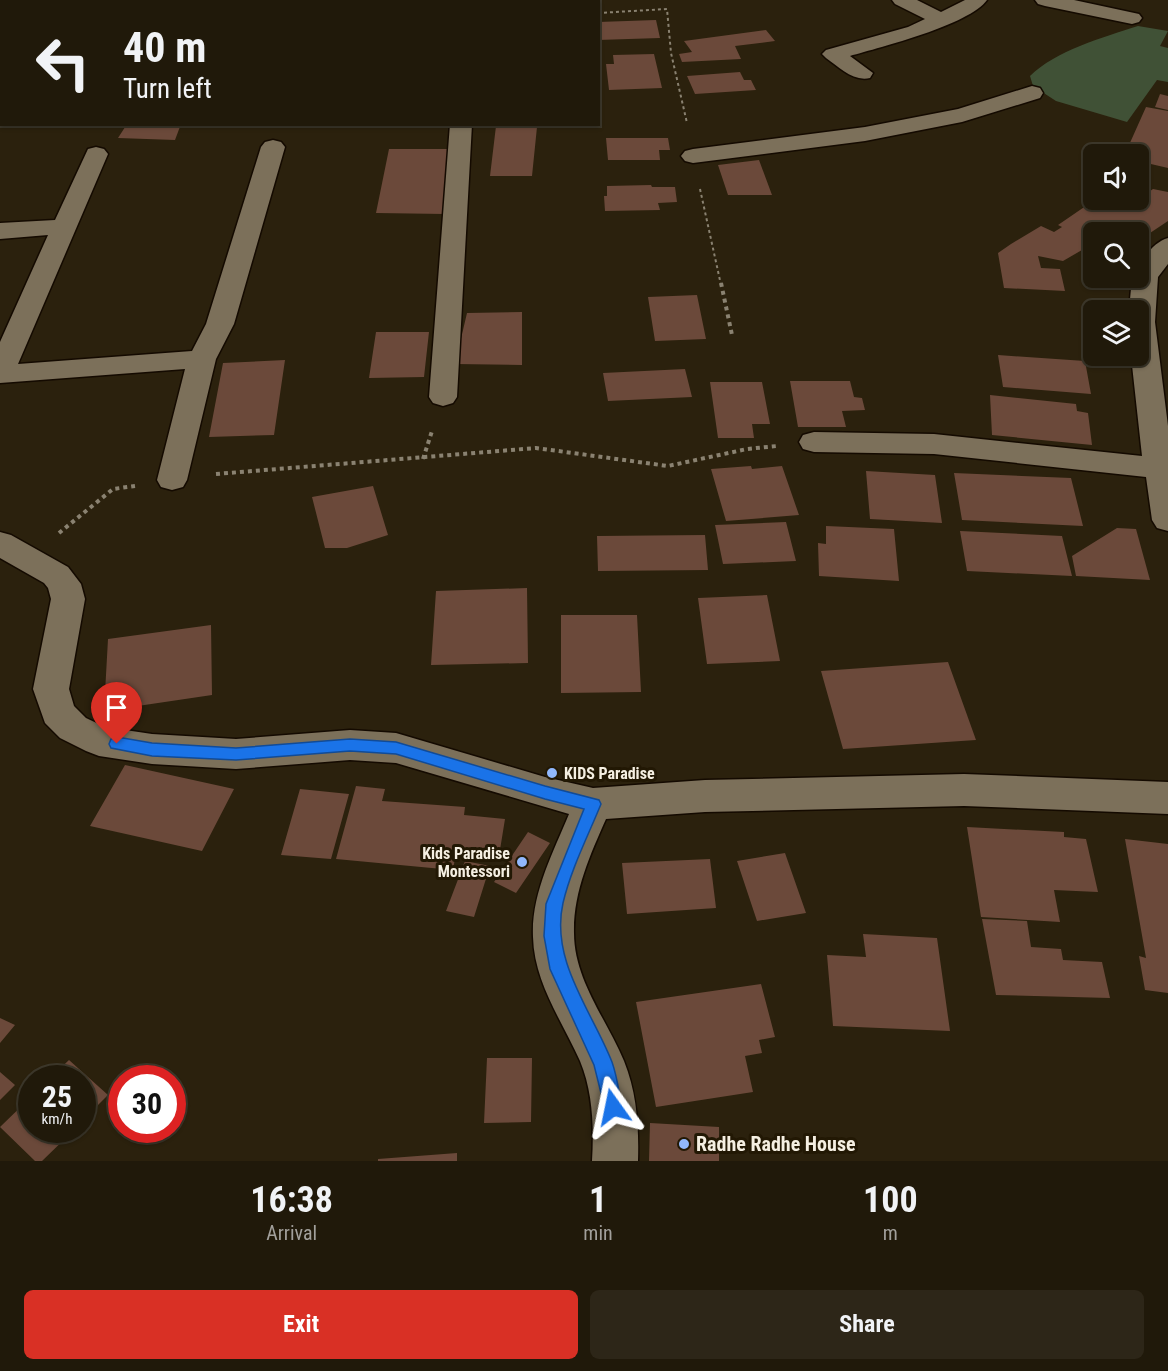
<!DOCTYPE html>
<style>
:root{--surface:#20190a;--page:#2d2618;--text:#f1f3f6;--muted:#a2a09c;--line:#3d382b;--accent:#d93025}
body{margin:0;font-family:"Roboto Condensed",sans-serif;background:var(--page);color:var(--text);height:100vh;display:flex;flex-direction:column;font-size:22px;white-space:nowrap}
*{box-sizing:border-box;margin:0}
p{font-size:20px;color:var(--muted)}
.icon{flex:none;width:33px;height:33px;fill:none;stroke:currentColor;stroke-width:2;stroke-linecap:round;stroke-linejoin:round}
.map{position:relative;height:1161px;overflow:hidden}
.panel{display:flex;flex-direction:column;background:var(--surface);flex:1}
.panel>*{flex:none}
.top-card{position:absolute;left:0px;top:0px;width:600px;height:126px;box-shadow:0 2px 4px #0004,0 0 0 2px var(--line);background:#20190a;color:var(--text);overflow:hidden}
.buttons{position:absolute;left:1083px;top:144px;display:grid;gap:12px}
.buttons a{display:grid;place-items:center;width:66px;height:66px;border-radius:9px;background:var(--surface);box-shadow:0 2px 4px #0004,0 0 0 2px var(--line);font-size:30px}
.speed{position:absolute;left:18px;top:1065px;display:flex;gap:12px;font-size:30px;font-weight:700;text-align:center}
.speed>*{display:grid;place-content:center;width:78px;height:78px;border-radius:50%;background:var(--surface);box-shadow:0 2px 4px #0004,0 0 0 2px var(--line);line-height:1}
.speed small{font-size:15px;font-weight:400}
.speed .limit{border:9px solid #d22;background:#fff;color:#111}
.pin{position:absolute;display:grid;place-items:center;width:51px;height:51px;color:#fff;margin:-62px -26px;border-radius:50% 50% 50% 0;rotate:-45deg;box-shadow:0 0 6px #0007}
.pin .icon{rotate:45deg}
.me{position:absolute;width:66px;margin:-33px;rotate:348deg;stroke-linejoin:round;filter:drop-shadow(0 0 4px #0008)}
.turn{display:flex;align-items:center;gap:21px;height:126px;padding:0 24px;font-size:27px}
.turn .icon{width:78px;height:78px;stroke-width:2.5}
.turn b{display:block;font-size:42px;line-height:51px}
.eta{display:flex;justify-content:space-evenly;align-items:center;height:102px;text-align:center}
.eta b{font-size:36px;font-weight:700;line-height:42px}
.action{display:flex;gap:12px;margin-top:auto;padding:12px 24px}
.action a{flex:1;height:69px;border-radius:9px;background:var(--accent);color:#fff;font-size:24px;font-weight:700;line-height:69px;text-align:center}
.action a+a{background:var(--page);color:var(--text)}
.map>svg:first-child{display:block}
</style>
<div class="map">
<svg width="1168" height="1161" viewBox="0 0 1168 1161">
<rect width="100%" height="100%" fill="#2b210d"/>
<path fill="#405136" d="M 1138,26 L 1168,31 L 1160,46 L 1168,48 L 1168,82 L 1157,80 L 1127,122 L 1056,101 L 1033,86 L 1030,76 C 1055,51 1104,37 1138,26 Z"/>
<path fill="#6b493a" d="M 656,20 L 660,38 L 598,40 L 598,22 Z
M 766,30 L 775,41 L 735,46 L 741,59 L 682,62 L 679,54 L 692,52 L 684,41 Z
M 654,54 L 662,88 L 609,90 L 606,64 L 614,64 L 613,55 Z
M 740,72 L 744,80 L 751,80 L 756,90 L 695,94 L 687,76 Z
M 1160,94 L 1168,96 L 1168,110 L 1155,107 Z
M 1146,107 L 1168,111 L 1168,168 L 1138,161 L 1138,154 L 1125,154 Z
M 127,124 L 181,124 L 175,140 L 118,138 Z
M 496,126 L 537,127 L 532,176 L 490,176 Z
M 606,138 L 668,138 L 670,150 L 659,150 L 660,160 L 608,160 Z
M 389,149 L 452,149 L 445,214 L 376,213 Z
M 759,160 L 772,195 L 728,195 L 718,165 Z
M 651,185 L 652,187 L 675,187 L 677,202 L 658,203 L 660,210 L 605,211 L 604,196 L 607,196 L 607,186 Z
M 1153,189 L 1168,192 L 1168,221 L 1138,241 L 1138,232 L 1094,232 L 1094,243 L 1063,261 L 1038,256 L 1041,268 L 1060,269 L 1065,291 L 1004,288 L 998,253 L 1011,244 L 1041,226 L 1054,232 L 1062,227 L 1058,225 L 1093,201 L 1099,203 L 1102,201 L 1123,210 Z
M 697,295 L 706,339 L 655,341 L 648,297 Z
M 522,312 L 522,365 L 455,364 L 467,313 Z
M 376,332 L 429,332 L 424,377 L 369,378 Z
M 998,355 L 1085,361 L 1091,394 L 1003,387 Z
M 285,360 L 274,435 L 209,437 L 223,363 Z
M 685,369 L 692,397 L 608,401 L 603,373 Z
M 790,381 L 850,381 L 854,397 L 862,398 L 865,410 L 842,411 L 846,427 L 798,427 Z
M 710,382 L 762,382 L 770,424 L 752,424 L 754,438 L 718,438 Z
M 990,395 L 1076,404 L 1077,411 L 1088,413 L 1092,445 L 992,435 Z
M 751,466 L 752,469 L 782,466 L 799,515 L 726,521 L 711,469 Z
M 866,471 L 935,475 L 942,523 L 870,519 Z
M 954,473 L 1071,478 L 1083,526 L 962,520 Z
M 373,486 L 388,535 L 347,548 L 325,548 L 312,497 Z
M 786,522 L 796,561 L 723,564 L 715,525 Z
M 826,526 L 894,529 L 899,581 L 819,576 L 818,543 L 826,544 Z
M 1117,528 L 1136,529 L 1150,580 L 1076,576 L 1072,556 Z
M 960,531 L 1062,536 L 1072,576 L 967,571 Z
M 705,535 L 708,570 L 598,571 L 597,536 Z
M 527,588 L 528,663 L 431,665 L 436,591 Z
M 767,595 L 780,661 L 707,664 L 698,598 Z
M 561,615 L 637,615 L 641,692 L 561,693 Z
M 211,625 L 212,695 L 104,711 L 108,639 Z
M 948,662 L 976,740 L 843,749 L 821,671 Z
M 125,765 L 234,789 L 202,851 L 90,826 Z
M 356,786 L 385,789 L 382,801 L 465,807 L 464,815 L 505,819 L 499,856 L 456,852 L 453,870 L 336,859 Z
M 300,789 L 349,794 L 331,859 L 281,855 Z
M 967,827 L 1064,832 L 1064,837 L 1086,839 L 1098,892 L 1054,890 L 1060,922 L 981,917 Z
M 528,832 L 550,843 L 516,893 L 494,882 Z
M 1125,839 L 1168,844 L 1168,993 L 1145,990 L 1139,956 L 1146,958 Z
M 785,853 L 806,913 L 757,921 L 737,861 Z
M 710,859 L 716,908 L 627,914 L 622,863 Z
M 465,861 L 490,866 L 474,917 L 446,911 Z
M 982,919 L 1027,921 L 1031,947 L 1061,949 L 1063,960 L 1102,962 L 1110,998 L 996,995 Z
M 863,934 L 937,938 L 950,1031 L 833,1026 L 827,955 L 866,957 Z
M 761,984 L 775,1037 L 759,1040 L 762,1053 L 745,1056 L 753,1092 L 656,1107 L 636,1002 Z
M 0,1018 L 15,1025 L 0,1043 Z
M 487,1058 L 532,1058 L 531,1122 L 484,1123 Z
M 69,1060 L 108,1095 L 82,1121 L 82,1078 L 50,1078 Z
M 0,1072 L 15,1085 L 0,1100 Z
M 32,1096 L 32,1130 L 74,1130 L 42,1161 L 35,1161 L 0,1127 Z
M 650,1123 L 719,1127 L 719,1161 L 649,1161 Z
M 457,1153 L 457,1161 L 378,1161 L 378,1159 Z"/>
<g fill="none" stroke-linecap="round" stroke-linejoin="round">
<g stroke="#140a00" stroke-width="3">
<path id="minor" d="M 545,0 L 565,0 L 565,2 L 545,2 Z
M 892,0 L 917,0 L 941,12 L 965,0 L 987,0 C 969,25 881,47 850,56 L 873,73 L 870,78 C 853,82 839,67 826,58 L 822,54 L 826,50 L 908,27 L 925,19 L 895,4 Z
M 1035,0 L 1074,0 L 1139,14 L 1142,18 L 1139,22 L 1132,24 L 1045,6 L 1038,4 Z
M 1032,86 L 1040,88 L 1043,93 L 1040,98 L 962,122 L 865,141 L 693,163 L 685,161 L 681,156 L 685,151 L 693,149 L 865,127 L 958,109 Z
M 0,107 L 2,107 L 2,121 L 0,121 Z
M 450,124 L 472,124 L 457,397 L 453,403 L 443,406 L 433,403 L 429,397 Z
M 273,140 L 281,142 L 285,147 L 234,324 L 216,359 L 187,480 L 183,487 L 172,490 L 161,487 L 157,480 L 185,369 L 0,383 L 0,342 L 48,235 L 0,239 L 0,223 L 55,220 L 88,149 L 96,147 L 104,149 L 108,154 L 18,364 L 192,351 L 206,324 L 261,147 L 265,142 Z
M 1168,238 L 1168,264 L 1158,277 L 1155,322 L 1168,426 L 1168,531 L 1157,528 L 1152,520 L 1146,477 L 934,454 L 814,452 L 803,449 L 799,442 L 803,435 L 814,432 L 934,434 L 1142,456 L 1131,356 L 1138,356 L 1138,310 L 1129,310 L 1132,278 L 1138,278 C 1138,262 1153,242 1168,238 Z
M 0,532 L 11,535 L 68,567 L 81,584 L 85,599 L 69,689 L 74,706 L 86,718 L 105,727 L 152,734 L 236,739 L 350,730 L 396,733 L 545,777 L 593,788 L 705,780 L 964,774 L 1168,782 L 1168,814 L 964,806 L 705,812 L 606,819 C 590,855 573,893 574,933 C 574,980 607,1020 624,1061 C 637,1093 639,1127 638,1161 L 592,1161 C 594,1128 593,1092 580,1061 C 562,1021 534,982 533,937 C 531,894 553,853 569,814 L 396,763 L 350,760 L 236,769 L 152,764 L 99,756 L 86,751 L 60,738 L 45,723 L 33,689 L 51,599 L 48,588 L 44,583 L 0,558 Z"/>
</g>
<path stroke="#8a8271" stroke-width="2" stroke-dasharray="3 3" stroke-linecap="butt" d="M 598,13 L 667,9 L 671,53 L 687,123
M 700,189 L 721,285"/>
<path stroke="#8a8271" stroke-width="4" stroke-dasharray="4 4" stroke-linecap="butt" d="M 721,283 L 732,335
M 423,459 L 432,431
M 216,474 L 536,448 L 668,466 L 747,449 L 777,446
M 59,533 L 113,489 L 135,486"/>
<use href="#minor" fill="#7c705a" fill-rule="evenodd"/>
</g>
<path fill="#1a73e8" stroke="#114b97" stroke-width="1.5" d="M 117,737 L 152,743 L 236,748 L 350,739 L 396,742 L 545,786 L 599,800 L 601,804 C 588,836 571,869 563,903 C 550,961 592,1011 612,1062 C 617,1076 619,1092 622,1107 L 619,1113 L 613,1116 L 606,1113 L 594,1065 L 550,969 L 544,936 L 546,904 L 584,809 L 545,799 L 396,754 L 350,751 L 236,760 L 152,756 L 111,748 L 109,744 L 111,739 Z"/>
<g fill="#91b8fd" stroke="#221804" stroke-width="2">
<circle cx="552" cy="773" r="6"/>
<circle cx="522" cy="862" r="6"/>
<circle cx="684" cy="1144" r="6"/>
</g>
<g text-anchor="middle" stroke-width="6" stroke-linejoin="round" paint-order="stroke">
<g font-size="16" font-weight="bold" fill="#f5efe2" stroke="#221804" text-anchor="start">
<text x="564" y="779">KIDS Paradise</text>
<text x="510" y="859" text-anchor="end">Kids Paradise<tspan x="510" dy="18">Montessori</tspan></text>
</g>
<g font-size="20" font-weight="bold" fill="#f5efe2" stroke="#221804" text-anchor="start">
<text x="696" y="1151">Radhe Radhe House</text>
</g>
</g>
</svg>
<div class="buttons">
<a><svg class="icon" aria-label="sound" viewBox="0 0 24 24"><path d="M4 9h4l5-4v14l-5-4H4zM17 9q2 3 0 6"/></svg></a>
<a><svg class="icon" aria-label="search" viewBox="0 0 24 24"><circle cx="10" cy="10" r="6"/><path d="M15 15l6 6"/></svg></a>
<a><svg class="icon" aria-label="layers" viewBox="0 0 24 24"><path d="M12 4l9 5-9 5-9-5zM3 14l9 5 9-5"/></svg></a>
</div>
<div class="speed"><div>25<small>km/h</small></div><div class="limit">30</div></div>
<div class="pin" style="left:117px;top:744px;background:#d93025"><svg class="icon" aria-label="arrive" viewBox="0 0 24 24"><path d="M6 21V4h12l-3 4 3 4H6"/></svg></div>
<svg class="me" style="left:613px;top:1107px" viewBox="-20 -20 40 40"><path d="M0-17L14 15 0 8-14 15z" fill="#1a73e8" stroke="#fff" stroke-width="4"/></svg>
<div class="top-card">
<div class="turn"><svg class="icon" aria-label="left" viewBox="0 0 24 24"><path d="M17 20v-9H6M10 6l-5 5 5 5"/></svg><div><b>40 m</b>Turn left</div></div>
</div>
</div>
<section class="panel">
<div class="eta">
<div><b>16:38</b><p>Arrival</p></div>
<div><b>1</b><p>min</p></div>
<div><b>100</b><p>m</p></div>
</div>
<div class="action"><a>Exit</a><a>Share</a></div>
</section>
